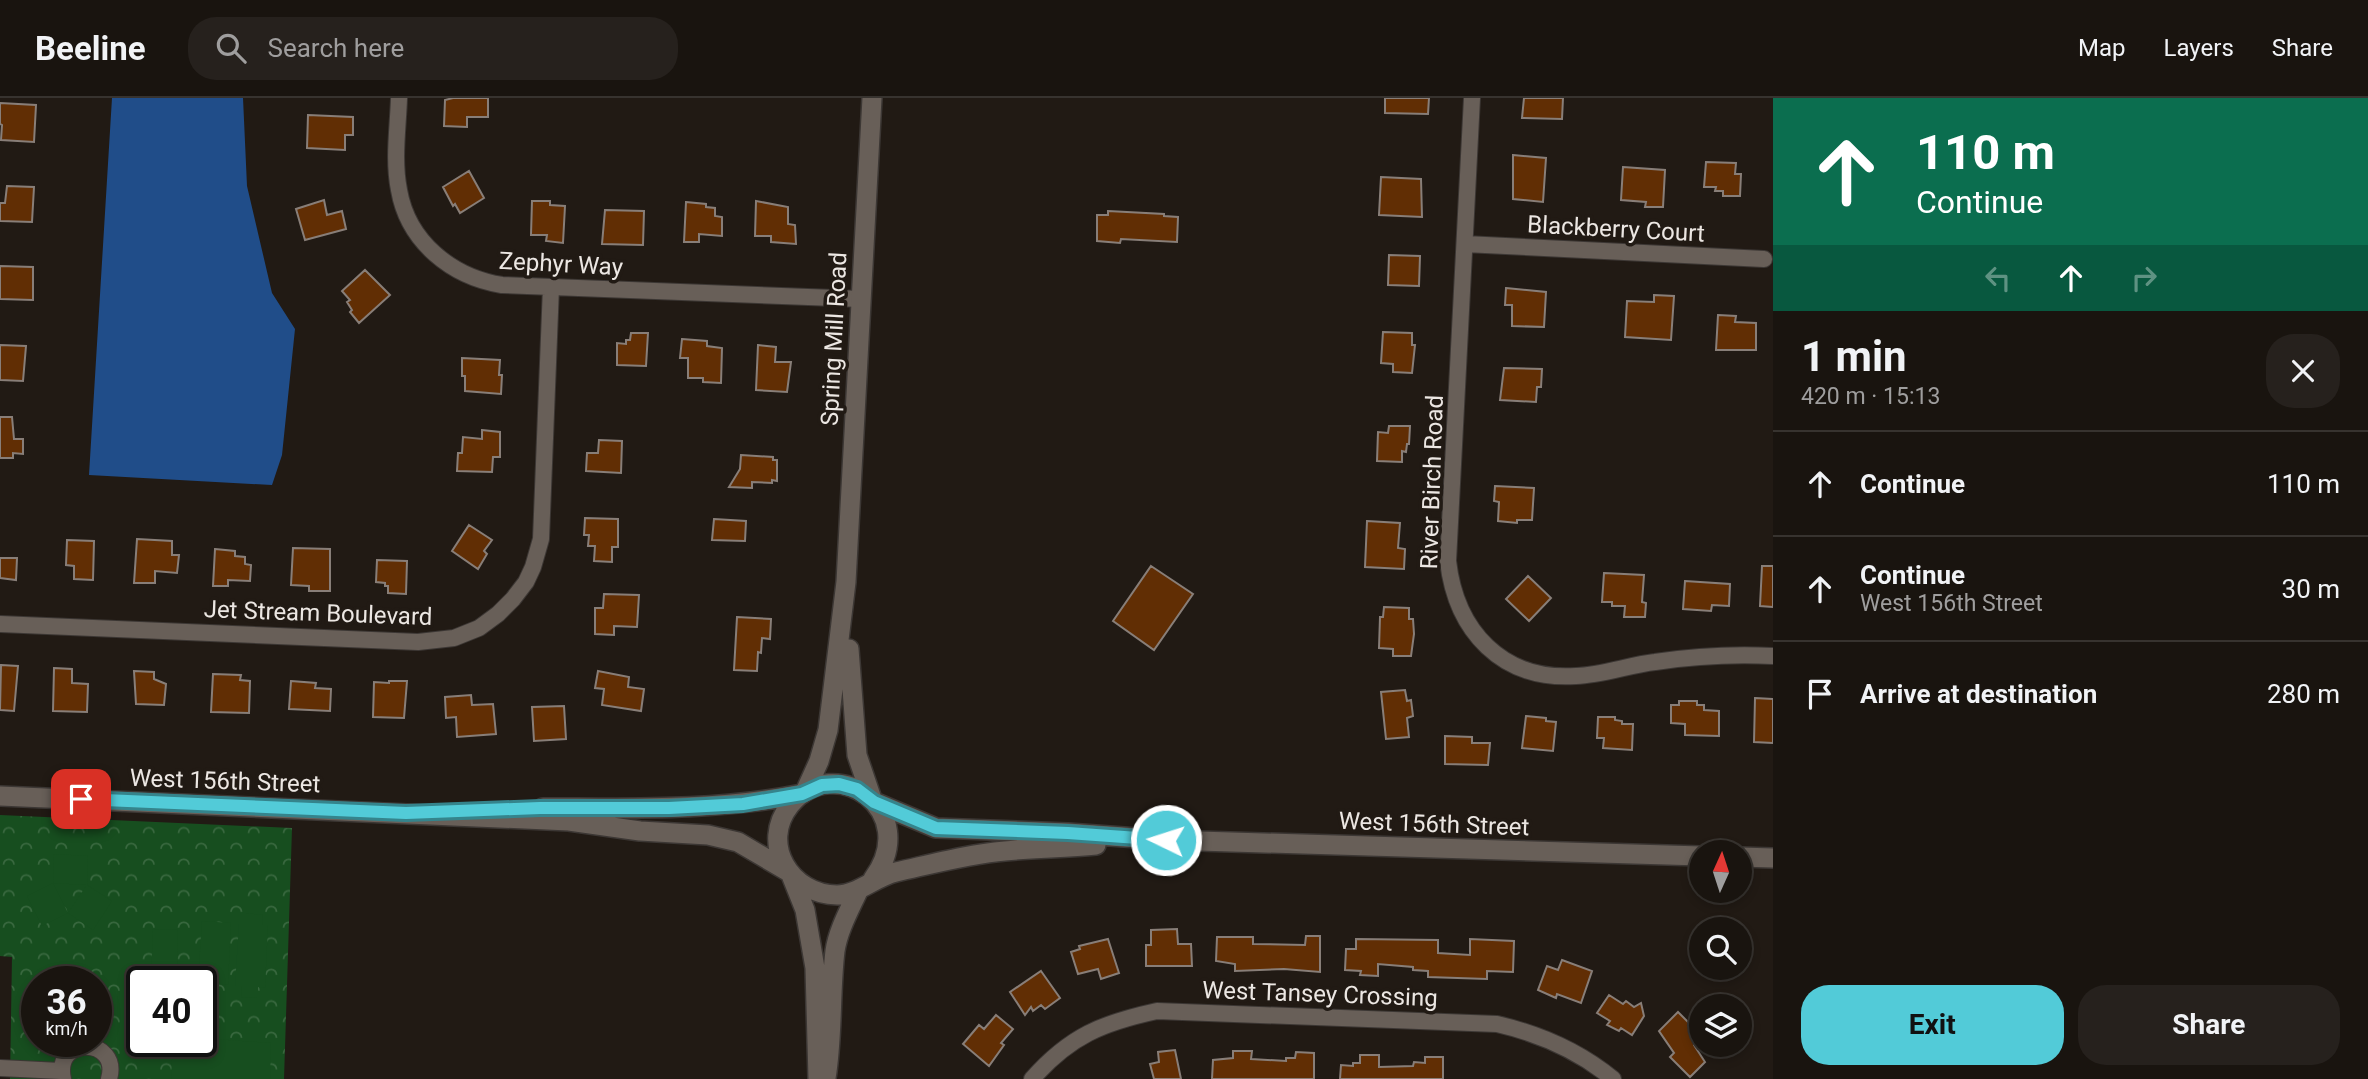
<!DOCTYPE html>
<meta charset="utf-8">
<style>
:root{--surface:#19140f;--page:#26211d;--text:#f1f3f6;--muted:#9f9e9e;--line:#37332f;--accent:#52cbd8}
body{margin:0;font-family:Roboto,sans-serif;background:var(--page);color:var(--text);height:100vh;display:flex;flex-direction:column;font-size:26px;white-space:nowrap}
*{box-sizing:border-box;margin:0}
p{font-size:23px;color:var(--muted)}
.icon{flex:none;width:38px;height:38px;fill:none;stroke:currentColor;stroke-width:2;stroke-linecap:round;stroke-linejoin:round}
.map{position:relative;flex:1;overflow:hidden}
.panel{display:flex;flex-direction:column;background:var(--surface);width:595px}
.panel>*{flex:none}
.guide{background:#0b6e4f;color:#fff;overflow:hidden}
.needle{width:46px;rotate:3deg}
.fabs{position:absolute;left:1689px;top:742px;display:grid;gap:14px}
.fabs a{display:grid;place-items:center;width:63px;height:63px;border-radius:50%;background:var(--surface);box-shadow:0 4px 10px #0003,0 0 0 2px var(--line);font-size:35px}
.speed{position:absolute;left:21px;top:868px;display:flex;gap:14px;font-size:35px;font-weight:700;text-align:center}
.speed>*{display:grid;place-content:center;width:91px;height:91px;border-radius:50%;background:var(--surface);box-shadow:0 4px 10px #0003,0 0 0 2px var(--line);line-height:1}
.speed small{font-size:18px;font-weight:400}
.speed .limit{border:4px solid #111;border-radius:10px;background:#fff;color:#111}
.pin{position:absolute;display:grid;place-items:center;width:60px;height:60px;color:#fff;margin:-30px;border-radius:14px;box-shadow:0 4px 10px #0006}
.me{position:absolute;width:77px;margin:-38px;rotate:274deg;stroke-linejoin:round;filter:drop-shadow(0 0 5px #0008)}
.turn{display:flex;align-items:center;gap:24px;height:147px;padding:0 28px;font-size:32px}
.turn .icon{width:91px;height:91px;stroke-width:2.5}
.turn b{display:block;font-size:49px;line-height:60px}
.lanes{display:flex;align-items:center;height:66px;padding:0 28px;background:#0003;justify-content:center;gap:35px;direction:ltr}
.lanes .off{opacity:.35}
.round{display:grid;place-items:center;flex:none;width:74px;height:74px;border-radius:28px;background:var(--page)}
.headline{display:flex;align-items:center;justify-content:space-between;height:119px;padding:0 28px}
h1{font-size:42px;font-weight:700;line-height:52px}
.action{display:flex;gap:14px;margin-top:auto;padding:14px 28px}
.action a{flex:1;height:80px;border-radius:28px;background:var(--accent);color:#111;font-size:28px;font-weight:700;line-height:80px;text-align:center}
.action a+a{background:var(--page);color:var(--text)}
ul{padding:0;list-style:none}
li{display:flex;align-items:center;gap:21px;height:105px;padding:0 28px;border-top:2px solid var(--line)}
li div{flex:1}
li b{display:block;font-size:26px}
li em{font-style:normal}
header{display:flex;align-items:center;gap:42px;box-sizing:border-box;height:98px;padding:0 35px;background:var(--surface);border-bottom:2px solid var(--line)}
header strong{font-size:33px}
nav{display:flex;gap:38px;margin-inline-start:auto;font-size:24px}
.search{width:490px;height:63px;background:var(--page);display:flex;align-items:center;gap:18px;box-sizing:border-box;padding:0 24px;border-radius:28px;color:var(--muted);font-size:26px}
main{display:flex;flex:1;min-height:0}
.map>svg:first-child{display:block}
</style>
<header>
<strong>Beeline</strong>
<div class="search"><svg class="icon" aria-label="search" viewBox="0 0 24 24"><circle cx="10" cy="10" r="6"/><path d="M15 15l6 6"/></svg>Search here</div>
<nav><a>Map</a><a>Layers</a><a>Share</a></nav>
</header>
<main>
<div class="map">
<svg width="1773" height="981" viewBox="0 0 1773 981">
<defs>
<pattern id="park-crowns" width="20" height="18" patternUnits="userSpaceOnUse" patternTransform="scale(1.75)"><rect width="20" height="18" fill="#174e1f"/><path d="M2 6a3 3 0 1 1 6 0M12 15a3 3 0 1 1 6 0" fill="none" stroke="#39683f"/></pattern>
</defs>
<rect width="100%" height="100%" fill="#211a14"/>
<path fill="url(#park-crowns)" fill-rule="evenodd" d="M 0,717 L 292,730 L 284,981 L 10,981 L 12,859 L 0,858 ZM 37,884 L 96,884 L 96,943 L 37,943 ZM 142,884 L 201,884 L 201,943 L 142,943 Z"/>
<path fill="#174e1f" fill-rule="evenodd" d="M 54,756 L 88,758 L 87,787 L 112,803 L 93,832 L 68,815 L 42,828 L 27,798 L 53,785 ZM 53,785 L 86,787 L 86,788 L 68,815 Z
M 246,815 L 263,817 L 262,827 L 268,827 L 265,890 L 258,889 L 258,900 L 241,899 L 242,888 L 235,888 L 239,826 L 246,826 Z
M 202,823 L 231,825 L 228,887 L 198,884 Z
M 153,831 L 178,832 L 177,879 L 151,878 Z
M 201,940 L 271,945 L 270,981 L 171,981 L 173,943 L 201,943 Z"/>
<path fill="#204d89" d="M 112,0 L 243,0 L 247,88 L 272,195 L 295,231 L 282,357 L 272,387 L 89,377 Z"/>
<path fill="#612e04" stroke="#887e78" stroke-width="2" d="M 453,0 L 488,0 L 488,19 L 467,19 L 467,29 L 444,28 L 445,2 Z
M 1385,0 L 1429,0 L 1428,16 L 1385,15 Z
M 1524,0 L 1563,0 L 1562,21 L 1522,20 Z
M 0,5 L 36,7 L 34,44 L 1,42 L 2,27 L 0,26 Z
M 308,17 L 353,19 L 353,37 L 345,37 L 345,52 L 307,50 Z
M 1513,57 L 1546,60 L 1543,104 L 1513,101 Z
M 1706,64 L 1736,65 L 1735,76 L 1741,76 L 1740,98 L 1723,98 L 1723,93 L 1715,93 L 1716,89 L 1704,89 Z
M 1623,69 L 1665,72 L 1663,109 L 1645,109 L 1646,104 L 1621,102 Z
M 469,73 L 484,100 L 460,115 L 455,106 L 453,108 L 443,89 Z
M 1381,79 L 1421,81 L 1422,119 L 1379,117 Z
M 7,88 L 34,89 L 32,124 L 0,123 L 0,105 L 5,105 Z
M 324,102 L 327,117 L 342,113 L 346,131 L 305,142 L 296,111 Z
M 532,103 L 550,103 L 550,107 L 565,108 L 563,145 L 546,143 L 547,137 L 531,137 Z
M 756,103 L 788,109 L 788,126 L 795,127 L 796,146 L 771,144 L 771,138 L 755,138 Z
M 686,104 L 706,106 L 706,109 L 715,110 L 715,118 L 722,119 L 722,138 L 699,136 L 699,144 L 684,144 Z
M 605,112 L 644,113 L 643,147 L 602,146 Z
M 1108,113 L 1164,116 L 1164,118 L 1178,119 L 1177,144 L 1121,141 L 1120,145 L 1097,143 L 1097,117 L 1108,117 Z
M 1389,157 L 1420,158 L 1419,188 L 1388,187 Z
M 0,168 L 33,169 L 33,202 L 0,201 Z
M 365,172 L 390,197 L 359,225 L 350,214 L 352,212 L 347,204 L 350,202 L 342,193 Z
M 1506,190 L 1546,194 L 1544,229 L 1512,228 L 1512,207 L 1505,207 Z
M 1654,197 L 1674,198 L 1671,242 L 1625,239 L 1627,203 L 1654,204 Z
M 1718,217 L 1736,218 L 1735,224 L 1756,225 L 1756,252 L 1716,252 Z
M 1383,234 L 1412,235 L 1412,247 L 1415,247 L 1412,275 L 1393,274 L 1393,266 L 1381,265 Z
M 631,235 L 648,235 L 646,268 L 617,267 L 617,245 L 626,246 L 626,242 L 630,242 Z
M 682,241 L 707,243 L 707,248 L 722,250 L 721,285 L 703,284 L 703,280 L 688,280 L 688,260 L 680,260 Z
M 0,247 L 26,248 L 23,283 L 0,282 Z
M 758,247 L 776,249 L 775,264 L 791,264 L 787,294 L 756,292 Z
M 462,260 L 500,262 L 499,277 L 502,277 L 501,296 L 465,293 L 465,278 L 462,278 Z
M 1504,270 L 1542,271 L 1541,289 L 1537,289 L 1536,304 L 1500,302 Z
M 0,319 L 12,319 L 14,341 L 23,341 L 23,356 L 13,355 L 13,360 L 0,360 Z
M 1389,328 L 1410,328 L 1409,346 L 1407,346 L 1406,354 L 1402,353 L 1402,364 L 1377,363 L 1378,334 L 1388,335 Z
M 482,332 L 500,334 L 500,359 L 493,359 L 492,374 L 457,373 L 458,355 L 462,355 L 463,339 L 482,341 Z
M 599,342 L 622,343 L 621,375 L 586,373 L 587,355 L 598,355 Z
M 741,357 L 773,359 L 773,362 L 777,362 L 777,383 L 772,382 L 772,385 L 752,384 L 752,390 L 729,389 L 740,371 Z
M 1495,388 L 1534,390 L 1532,422 L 1517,422 L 1517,425 L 1498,423 L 1499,404 L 1494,403 Z
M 585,420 L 618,421 L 618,449 L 612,449 L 612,464 L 594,463 L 595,448 L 588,448 L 589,437 L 584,437 Z
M 714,421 L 746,423 L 745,443 L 712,442 Z
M 1367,423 L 1400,425 L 1398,450 L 1405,451 L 1404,471 L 1365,469 Z
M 469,427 L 492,442 L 484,453 L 487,456 L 478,471 L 452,453 Z
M 137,441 L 172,443 L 172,457 L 179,457 L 177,475 L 155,473 L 155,485 L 134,485 Z
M 67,442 L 94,443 L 93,482 L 74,481 L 74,468 L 66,467 Z
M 293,450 L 330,451 L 330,493 L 309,493 L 309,488 L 291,487 Z
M 215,451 L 235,453 L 235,458 L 245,459 L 245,466 L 251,467 L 250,483 L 228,482 L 228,488 L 213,488 Z
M 0,460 L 17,460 L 16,482 L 0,480 Z
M 377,462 L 407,463 L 406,496 L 388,495 L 388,488 L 385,488 L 385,485 L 376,484 Z
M 1151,468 L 1193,496 L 1154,552 L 1113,523 Z
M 1762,468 L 1773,468 L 1773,509 L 1760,508 Z
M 1604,475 L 1644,477 L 1642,504 L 1646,505 L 1645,519 L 1624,519 L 1625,508 L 1612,508 L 1612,504 L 1602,504 Z
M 1528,478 L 1551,500 L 1529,523 L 1506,501 Z
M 1685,483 L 1730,486 L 1729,508 L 1712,507 L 1711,513 L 1683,511 Z
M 604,496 L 639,497 L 637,529 L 614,528 L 614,537 L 595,536 L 595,510 L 603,510 Z
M 1384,509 L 1409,510 L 1409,521 L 1413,521 L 1414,536 L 1411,558 L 1393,558 L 1393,551 L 1379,550 L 1380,519 L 1383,519 Z
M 737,519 L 771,521 L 770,541 L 762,540 L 761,555 L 758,554 L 757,573 L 734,572 Z
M 1,567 L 18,568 L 14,613 L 0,612 Z
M 54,570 L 72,571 L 72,585 L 88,586 L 87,614 L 53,613 Z
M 134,573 L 154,574 L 154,581 L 166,586 L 164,607 L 136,606 Z
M 598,573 L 629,579 L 628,589 L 644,591 L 641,613 L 602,607 L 604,591 L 595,590 Z
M 213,576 L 241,577 L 240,582 L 250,583 L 249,615 L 211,614 Z
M 291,583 L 316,585 L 315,590 L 331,591 L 330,613 L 289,611 Z
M 389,583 L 407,583 L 404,620 L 373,619 L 374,584 L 389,585 Z
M 1405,592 L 1407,603 L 1411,602 L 1413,618 L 1407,620 L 1409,639 L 1386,641 L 1381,594 Z
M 471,597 L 472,607 L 493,606 L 496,636 L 457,639 L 456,619 L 446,620 L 445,599 Z
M 1755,600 L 1773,601 L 1773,645 L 1754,644 Z
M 1679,603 L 1697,603 L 1697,607 L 1704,607 L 1704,612 L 1719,613 L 1719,638 L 1685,637 L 1685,626 L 1671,625 L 1671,607 L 1679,607 Z
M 564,608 L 566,641 L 534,643 L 532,609 Z
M 1526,618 L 1546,620 L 1546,623 L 1556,624 L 1553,653 L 1522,650 Z
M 1598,619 L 1615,619 L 1615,622 L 1622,623 L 1622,626 L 1633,626 L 1632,652 L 1603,650 L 1604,640 L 1597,640 Z
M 1445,638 L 1472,639 L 1472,645 L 1490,645 L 1488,667 L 1445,666 Z
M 1177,831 L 1178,846 L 1191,846 L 1192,868 L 1146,868 L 1146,847 L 1151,847 L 1151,832 Z
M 1306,838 L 1320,838 L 1320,874 L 1284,871 L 1235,873 L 1235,866 L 1216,863 L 1217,839 L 1253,839 L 1253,846 L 1305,847 Z
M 1108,841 L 1119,875 L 1101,881 L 1098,871 L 1078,876 L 1071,854 L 1080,851 L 1079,848 Z
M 1356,841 L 1438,842 L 1438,855 L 1470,857 L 1470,841 L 1514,843 L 1513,874 L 1487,873 L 1487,881 L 1428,879 L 1428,873 L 1413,872 L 1413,869 L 1378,866 L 1378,878 L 1360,877 L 1361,873 L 1345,872 L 1346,851 L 1356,851 Z
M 1562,862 L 1592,873 L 1581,905 L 1557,896 L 1556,900 L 1538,892 L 1547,868 L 1558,872 Z
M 1041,873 L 1060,900 L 1045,911 L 1041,907 L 1033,913 L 1031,909 L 1025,917 L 1010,894 Z
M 1609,897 L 1623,906 L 1626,903 L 1634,909 L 1641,905 L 1644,918 L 1632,937 L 1621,930 L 1619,933 L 1607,927 L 1610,923 L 1597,915 Z
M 1678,914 L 1701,937 L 1694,947 L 1705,964 L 1690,979 L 1670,959 L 1674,955 L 1659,933 Z
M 996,917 L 1013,931 L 1001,945 L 1004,947 L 989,968 L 963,946 L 979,927 L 984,931 Z
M 1175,952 L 1181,981 L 1154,981 L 1150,966 L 1159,964 L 1158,954 Z
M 1233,953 L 1252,953 L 1251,961 L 1286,963 L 1286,960 L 1295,960 L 1296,954 L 1314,955 L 1314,981 L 1212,981 L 1213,962 L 1233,960 Z
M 1360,957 L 1379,957 L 1379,969 L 1413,968 L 1414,964 L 1425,965 L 1425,959 L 1443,959 L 1443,981 L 1340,981 L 1341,967 L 1353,968 L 1353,965 L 1360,965 Z"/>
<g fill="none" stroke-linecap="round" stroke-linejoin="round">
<g stroke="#3c3734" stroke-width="18">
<path id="minor" d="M 399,0 C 398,30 393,62 399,92 C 408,144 452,179 502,187 L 861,201
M 1472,0 L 1448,463 C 1456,533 1502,583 1576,578 C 1603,577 1629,567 1655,564 C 1695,558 1733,556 1773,558
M 1465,146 L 1764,161
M 0,526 L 418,544 L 454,540 L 479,530 L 498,516 L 513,501 L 526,484 L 533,469 L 541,441 L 551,189
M 0,970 L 61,973
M 63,981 C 53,937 121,939 109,981
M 1032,981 C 1070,938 1102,925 1157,913 L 1497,926 C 1540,936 1579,953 1613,981"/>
</g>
<g stroke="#3c3734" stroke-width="22">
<path id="tertiary" d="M 849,551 L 857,657 L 872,701
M 805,694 L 819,663 L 828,632 L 846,484 L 872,0
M 0,698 L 569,723 L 640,733 L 708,737 L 738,744 L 789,774
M 874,704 L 936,730 L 1068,735 L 1166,742 L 1701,758
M 543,710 C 630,710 716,713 802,696
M 1740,759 L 1773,760
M 791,777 L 805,812 L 815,870 L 818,981
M 873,781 C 923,713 835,652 790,707 C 759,746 791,797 837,797 C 857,797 875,779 896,774 C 932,766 969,756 1005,753 C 1035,750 1066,750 1096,747
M 826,980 C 833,938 830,895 835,853 C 838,832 850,811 859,791"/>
</g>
<use href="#minor" stroke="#685f58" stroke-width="16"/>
<use href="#tertiary" stroke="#685f58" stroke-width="19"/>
</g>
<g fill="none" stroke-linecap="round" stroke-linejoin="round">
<g stroke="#35848c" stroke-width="18">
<path id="route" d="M 81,701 L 406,715 L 540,710 L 669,710 L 743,706 L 802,696 L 822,687 L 839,686 L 857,691 L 874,704 L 936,730 L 1068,735 L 1166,742"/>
</g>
<use href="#route" stroke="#52cbd8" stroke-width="12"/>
</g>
<g text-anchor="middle" stroke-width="7" stroke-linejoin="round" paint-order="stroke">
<g font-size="24" fill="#ece7e3" stroke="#211a14">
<text transform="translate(1616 131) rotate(3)" y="8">Blackberry Court</text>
<text transform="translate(561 166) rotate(3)" y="8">Zephyr Way</text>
<text transform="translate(834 241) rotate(-87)" y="8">Spring Mill Road</text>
<text transform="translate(1432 384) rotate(-88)" y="8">River Birch Road</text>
<text transform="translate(318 515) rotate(2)" y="8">Jet Stream Boulevard</text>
<text transform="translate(225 683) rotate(2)" y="8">West 156th Street</text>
<text transform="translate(1434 726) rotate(2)" y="8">West 156th Street</text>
<text transform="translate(1320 896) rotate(2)" y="8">West Tansey Crossing</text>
</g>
</g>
</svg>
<div class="fabs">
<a><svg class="needle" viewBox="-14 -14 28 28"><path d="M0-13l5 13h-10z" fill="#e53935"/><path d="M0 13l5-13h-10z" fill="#9f9e9e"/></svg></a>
<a><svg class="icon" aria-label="search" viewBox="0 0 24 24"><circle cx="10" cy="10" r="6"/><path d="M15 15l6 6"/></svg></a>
<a><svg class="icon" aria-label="layers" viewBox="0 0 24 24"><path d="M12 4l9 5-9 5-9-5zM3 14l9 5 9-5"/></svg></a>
</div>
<div class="speed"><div>36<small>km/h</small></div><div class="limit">40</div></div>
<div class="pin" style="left:81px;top:701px;background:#d93025"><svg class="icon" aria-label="arrive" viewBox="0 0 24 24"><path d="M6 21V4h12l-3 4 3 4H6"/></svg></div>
<svg class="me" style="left:1166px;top:742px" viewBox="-20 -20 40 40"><circle r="17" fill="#52cbd8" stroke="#fff" stroke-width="3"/><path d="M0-11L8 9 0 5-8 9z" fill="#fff"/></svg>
</div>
<section class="panel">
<div class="guide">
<div class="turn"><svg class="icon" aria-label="ahead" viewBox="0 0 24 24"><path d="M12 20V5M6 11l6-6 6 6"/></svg><div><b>110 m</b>Continue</div></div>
<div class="lanes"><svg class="icon off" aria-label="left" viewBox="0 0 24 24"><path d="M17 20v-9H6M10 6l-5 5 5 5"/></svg><svg class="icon" aria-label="ahead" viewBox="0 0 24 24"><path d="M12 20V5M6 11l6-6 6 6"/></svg><svg class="icon off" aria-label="right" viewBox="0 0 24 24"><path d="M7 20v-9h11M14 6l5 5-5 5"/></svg></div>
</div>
<div class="headline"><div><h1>1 min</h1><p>420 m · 15:13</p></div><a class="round"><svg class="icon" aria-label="close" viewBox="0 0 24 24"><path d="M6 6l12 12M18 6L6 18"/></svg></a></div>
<ul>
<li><svg class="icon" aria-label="ahead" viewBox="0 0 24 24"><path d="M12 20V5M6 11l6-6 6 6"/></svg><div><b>Continue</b></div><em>110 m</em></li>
<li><svg class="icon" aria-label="ahead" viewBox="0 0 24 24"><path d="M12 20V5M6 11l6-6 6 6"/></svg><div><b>Continue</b><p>West 156th Street</p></div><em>30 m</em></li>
<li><svg class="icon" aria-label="arrive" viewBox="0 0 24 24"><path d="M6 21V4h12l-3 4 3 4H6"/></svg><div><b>Arrive at destination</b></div><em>280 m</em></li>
</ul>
<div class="action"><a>Exit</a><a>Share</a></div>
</section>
</main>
